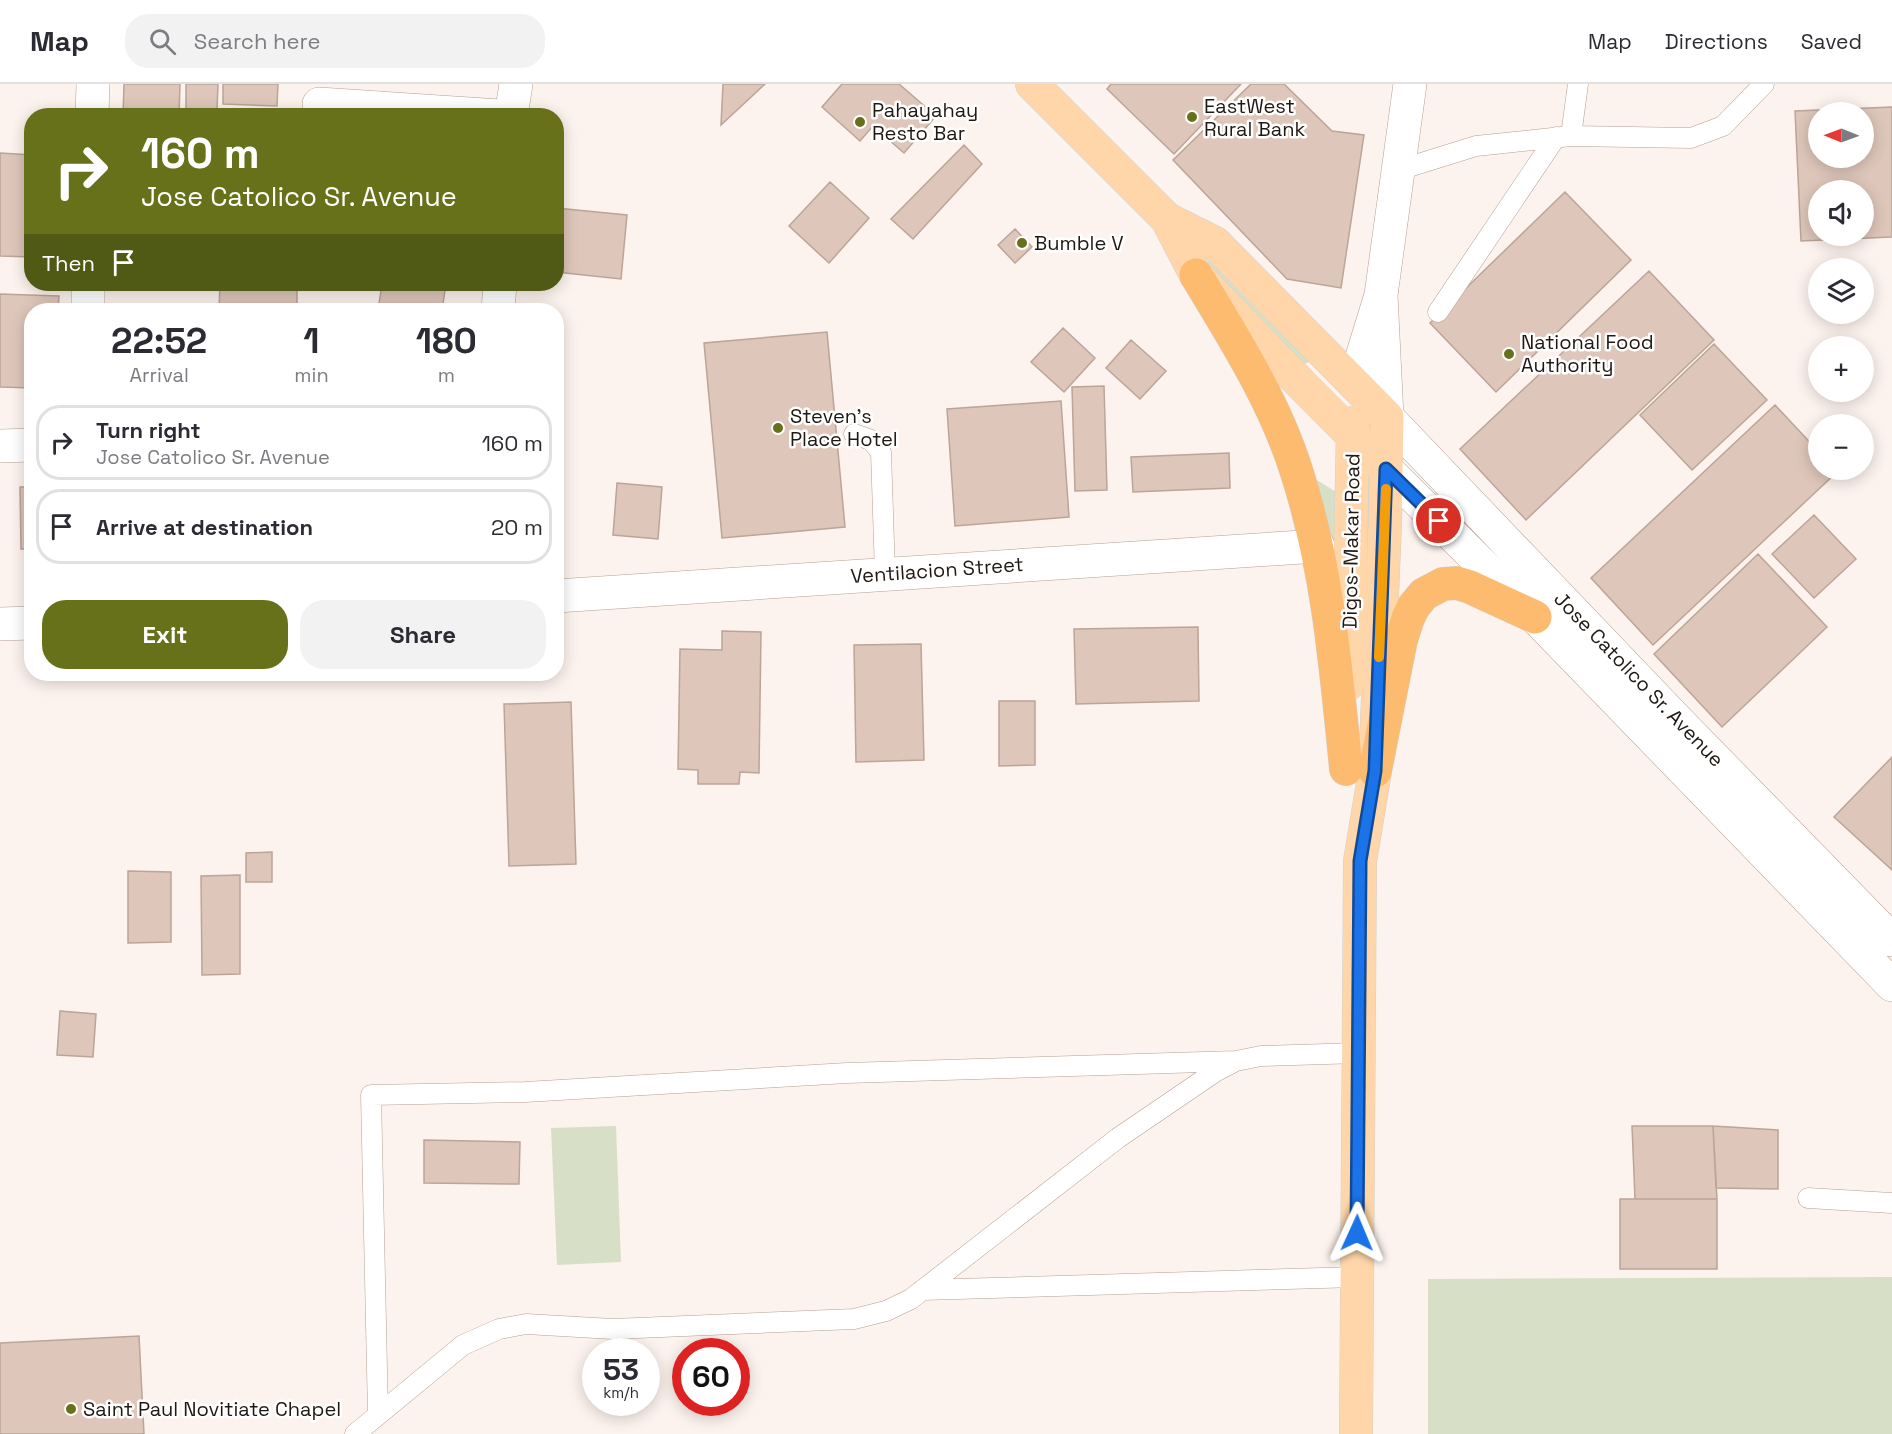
<!DOCTYPE html>
<meta charset="utf-8">
<style>
:root{--surface:#fff;--page:#f2f2f3;--text:#2b2b33;--muted:#7c7c81;--line:#e1e1e2;--accent:#66711a}
body{margin:0;font-family:"Space Grotesk",sans-serif;background:var(--page);color:var(--text);height:100vh;display:flex;flex-direction:column;font-size:22px;white-space:nowrap}
*{box-sizing:border-box;margin:0}
p{font-size:20px;color:var(--muted)}
.icon{flex:none;width:33px;height:33px;fill:none;stroke:currentColor;stroke-width:2;stroke-linecap:round;stroke-linejoin:round}
.map{position:relative;flex:1;overflow:hidden}
.panel{position:absolute;left:24px;top:219px;width:540px;height:378px;display:flex;flex-direction:column;background:var(--surface);border-radius:24px;box-shadow:0 3px 15px #0003}
.panel>*{flex:none}
.top-card{position:absolute;left:24px;top:24px;width:540px;height:183px;border-radius:24px;box-shadow:0 3px 15px #0003;background:#66711a;color:#fff;overflow:hidden}
.needle{width:39px;rotate:271deg}
.fabs{position:absolute;left:1808px;top:18px;display:grid;gap:12px}
.fabs a{display:grid;place-items:center;width:66px;height:66px;border-radius:50%;background:var(--surface);box-shadow:0 3px 15px #0003;font-size:30px}
.speed{position:absolute;left:582px;top:1254px;display:flex;gap:12px;font-size:30px;font-weight:700;text-align:center}
.speed>*{display:grid;place-content:center;width:78px;height:78px;border-radius:50%;background:var(--surface);box-shadow:0 3px 15px #0003;line-height:1}
.speed small{font-size:15px;font-weight:400}
.speed .limit{border:9px solid #d22;background:#fff;color:#111}
.pin{position:absolute;display:grid;place-items:center;width:51px;height:51px;color:#fff;margin:-26px;border:3px solid #fff;border-radius:50%;box-shadow:0 2px 6px #0007}
.me{position:absolute;width:66px;margin:-33px;rotate:1deg;stroke-linejoin:round;filter:drop-shadow(0 0 4px #0008)}
.turn{display:flex;align-items:center;gap:21px;height:126px;padding:0 18px;font-size:27px}
.turn .icon{width:78px;height:78px;stroke-width:2.5}
.turn b{display:block;font-size:42px;line-height:51px}
.then{display:flex;align-items:center;height:57px;padding:0 18px;background:#0003;gap:12px;font-size:22px}
.eta{display:flex;justify-content:space-evenly;align-items:center;height:102px;text-align:center}
.eta b{font-size:36px;font-weight:600;line-height:42px}
.action{display:flex;gap:12px;margin-top:auto;padding:12px 18px}
.action a{flex:1;height:69px;border-radius:24px;background:var(--accent);color:#fff;font-size:24px;font-weight:600;line-height:69px;text-align:center}
.action a+a{background:var(--page);color:var(--text)}
ul{padding:0;list-style:none}
li{display:flex;align-items:center;gap:18px;height:75px;margin:0 12px 9px;padding:0 6px;border:3px solid var(--line);border-radius:24px}
li div{flex:1}
li b{display:block;font-size:22px}
li em{font-style:normal}
header{display:flex;align-items:center;gap:36px;box-sizing:border-box;height:84px;padding:0 30px;background:var(--surface);border-bottom:2px solid var(--line)}
header strong{font-size:28px}
nav{display:flex;gap:33px;margin-inline-start:auto;font-size:21px}
.search{width:420px;height:54px;background:var(--page);display:flex;align-items:center;gap:15px;box-sizing:border-box;padding:0 21px;border-radius:24px;color:var(--muted);font-size:22px}
.map>svg:first-child{display:block}
</style>
<header>
<strong>Map</strong>
<div class="search"><svg class="icon" aria-label="search" viewBox="0 0 24 24"><circle cx="10" cy="10" r="6"/><path d="M15 15l6 6"/></svg>Search here</div>
<nav><a>Map</a><a>Directions</a><a>Saved</a></nav>
</header>
<div class="map">
<svg width="1892" height="1350" viewBox="0 0 1892 1350">
<rect width="100%" height="100%" fill="#fdf3ee"/>
<path fill="#d8dfc7" d="M 1212,176 L 1309,274 L 1308,279 L 1302,280 L 1208,184 L 1207,178 Z
M 1312,393 L 1341,411 L 1339,478 Z
M 616,1042 L 621,1178 L 557,1181 L 551,1044 Z
M 1892,1193 L 1892,1350 L 1428,1350 L 1428,1195 Z"/>
<path fill="#dec6ba" stroke="#bba498" stroke-width="1.5" fill-rule="evenodd" d="M 124,0 L 180,0 L 179,32 L 123,32 Z
M 186,0 L 218,0 L 217,26 L 186,25 Z
M 223,0 L 278,0 L 277,22 L 223,20 Z
M 723,0 L 765,0 L 721,41 Z
M 842,0 L 899,0 L 936,32 L 904,69 L 873,42 L 860,57 L 822,23 Z
M 1111,0 L 1241,0 L 1174,70 L 1107,5 Z
M 1251,0 L 1284,0 L 1332,47 L 1364,51 L 1341,204 L 1287,195 L 1173,76 Z
M 1892,23 L 1892,153 L 1801,157 L 1795,27 ZM 1818,28 L 1863,28 L 1863,74 L 1818,74 ZM 1818,106 L 1863,106 L 1863,152 L 1818,152 Z
M 964,61 L 982,80 L 913,155 L 891,135 Z
M 0,69 L 32,71 L 32,173 L 0,172 Z
M 830,98 L 869,134 L 829,179 L 789,142 Z
M 1565,108 L 1631,176 L 1496,308 L 1430,239 Z
M 556,124 L 627,131 L 621,195 L 556,188 Z
M 1015,145 L 1032,163 L 1015,179 L 998,161 Z
M 1649,187 L 1714,256 L 1526,436 L 1460,365 Z
M 220,200 L 297,200 L 297,226 L 219,226 Z
M 382,200 L 446,200 L 442,226 L 378,226 Z
M 0,210 L 59,212 L 58,226 L 32,226 L 32,304 L 0,303 Z
M 1063,244 L 1095,274 L 1064,308 L 1031,278 Z
M 827,248 L 845,443 L 722,454 L 704,259 Z
M 1131,256 L 1166,287 L 1140,315 L 1106,284 Z
M 1714,260 L 1767,316 L 1692,386 L 1640,331 Z
M 1104,302 L 1107,406 L 1075,407 L 1072,303 Z
M 1061,317 L 1069,433 L 955,442 L 947,325 Z
M 1775,321 L 1818,367 L 1818,386 L 1835,386 L 1837,388 L 1653,561 L 1591,494 Z
M 1229,369 L 1230,404 L 1133,408 L 1131,373 Z
M 617,399 L 662,403 L 658,455 L 613,451 Z
M 20,403 L 32,403 L 32,465 L 21,465 Z
M 1814,431 L 1856,475 L 1814,514 L 1772,470 Z
M 1758,470 L 1827,543 L 1722,643 L 1654,570 Z
M 1198,543 L 1199,617 L 1076,620 L 1074,545 Z
M 722,547 L 761,548 L 759,689 L 740,688 L 739,700 L 698,700 L 698,686 L 678,685 L 680,565 L 722,566 Z
M 921,560 L 924,676 L 856,678 L 854,561 Z
M 999,617 L 1035,617 L 1035,681 L 999,682 Z
M 571,618 L 576,780 L 509,782 L 504,620 Z
M 1892,673 L 1892,786 L 1834,733 Z
M 272,768 L 272,798 L 246,798 L 246,769 Z
M 128,787 L 171,788 L 171,858 L 128,859 Z
M 240,791 L 240,890 L 202,891 L 201,792 Z
M 60,927 L 96,930 L 93,973 L 57,971 Z
M 1632,1042 L 1713,1042 L 1717,1115 L 1635,1115 Z
M 1713,1042 L 1778,1046 L 1778,1105 L 1716,1104 Z
M 424,1056 L 520,1058 L 519,1100 L 424,1099 Z
M 1620,1115 L 1717,1115 L 1717,1185 L 1620,1185 Z
M 139,1252 L 144,1350 L 0,1350 L 0,1259 Z"/>
<g fill="none" stroke-linecap="round" stroke-linejoin="round">
<g stroke="#b69f93" stroke-width="21">
<path id="lane" d="M 1571,52 L 1691,54 L 1723,42 L 1764,0
M 1399,86 L 1476,62 L 1571,52 L 1578,0
M 1438,228 L 1556,53
M 854,350 L 871,356 L 881,368 L 885,490
M 1808,1114 L 1892,1119
M 922,1206 L 1357,1193
M 378,1331 L 371,1011 L 525,1008 L 847,989 L 1236,977
M 355,1350 L 463,1261 L 499,1245 L 526,1240 L 613,1245 L 854,1235 L 886,1227 L 911,1215 L 1118,1054 L 1215,988 L 1236,977 L 1261,972 L 1359,969"/>
</g>
<g stroke="#b69f93" stroke-width="34">
<path id="street" d="M 319,20 L 499,32
M 92,32 L 93,0
M 511,32 L 516,0
M 88,226 L 88,200
M 498,226 L 500,200
M 0,362 L 32,361"/>
</g>
<g stroke="#b69f93" stroke-width="34">
<path id="secondary" d="M 1381,211 L 1387,333 L 1676,635 L 1892,856
M 1354,299 L 1381,211 L 1410,0
M 1386,385 L 1535,533 L 1892,901
M 556,512 L 1318,462
M 0,540 L 32,539"/>
</g>
<g stroke="#d2d1d0" stroke-width="34">
<path id="primary" d="M 1032,0 L 1167,135 L 1196,191 L 1303,302 L 1386,385
M 1167,135 L 1215,159 L 1387,333 L 1385,439 L 1375,687 L 1360,777 L 1356,1350
M 1348,600 L 1353,339"/>
</g>
<g stroke="#d2d1d0" stroke-width="34">
<path id="highway" d="M 1196,191 C 1234,254 1275,318 1297,389 C 1328,485 1336,585 1346,685
M 1375,687 L 1401,556 L 1408,534 L 1414,522 L 1424,510 L 1443,500 L 1457,499 L 1470,503 L 1535,533"/>
</g>
<use href="#lane" stroke="#fff" stroke-width="20"/>
<use href="#street" stroke="#fff" stroke-width="33"/>
<use href="#secondary" stroke="#fff" stroke-width="33"/>
<use href="#primary" stroke="#fed6a9" stroke-width="33"/>
<use href="#highway" stroke="#fdbb6f" stroke-width="33"/>
</g>
<g fill="none" stroke-linecap="round" stroke-linejoin="round">
<g stroke="#114b97" stroke-width="15">
<path id="route" d="M 1357,1149 L 1360,777 L 1375,687 L 1386,385 L 1439,437"/>
</g>
<use href="#route" stroke="#1a73e8" stroke-width="10"/>
<path stroke="#f59e0b" stroke-width="10" d="M 1379,573 L 1386,405"/>
</g>
<g fill="#66711a" stroke="#fff" stroke-width="2">
<circle cx="1192" cy="33" r="6"/>
<circle cx="860" cy="38" r="6"/>
<circle cx="1022" cy="159" r="6"/>
<circle cx="1509" cy="270" r="6"/>
<circle cx="778" cy="344" r="6"/>
<circle cx="71" cy="1325" r="6"/>
</g>
<g text-anchor="middle" stroke-width="5" stroke-linejoin="round" paint-order="stroke">
<g font-size="20" fill="#201813" stroke="#fff" text-anchor="start">
<text x="1204" y="29">EastWest<tspan x="1204" dy="23">Rural Bank</tspan></text>
<text x="872" y="33">Pahayahay<tspan x="872" dy="23">Resto Bar</tspan></text>
<text x="1034" y="166">Bumble V</text>
<text x="1521" y="265">National Food<tspan x="1521" dy="23">Authority</tspan></text>
<text x="790" y="339">Steven’s<tspan x="790" dy="23">Place Hotel</tspan></text>
<text x="83" y="1332">Saint Paul Novitiate Chapel</text>
</g>
<g font-size="20" fill="#201813" stroke="#fff">
<text transform="translate(1351 457) rotate(-89)" y="7">Digos-Makar Road</text>
<text transform="translate(937 486) rotate(-4)" y="7">Ventilacion Street</text>
<text transform="translate(1639 595) rotate(46)" y="7">Jose Catolico Sr. Avenue</text>
</g>
</g>
</svg>
<div class="fabs">
<a><svg class="needle" viewBox="-14 -14 28 28"><path d="M0-13l5 13h-10z" fill="#e53935"/><path d="M0 13l5-13h-10z" fill="#7c7c81"/></svg></a>
<a><svg class="icon" aria-label="sound" viewBox="0 0 24 24"><path d="M4 9h4l5-4v14l-5-4H4zM17 9q2 3 0 6"/></svg></a>
<a><svg class="icon" aria-label="layers" viewBox="0 0 24 24"><path d="M12 4l9 5-9 5-9-5zM3 14l9 5 9-5"/></svg></a>
<a>+</a>
<a>−</a>
</div>
<div class="speed"><div>53<small>km/h</small></div><div class="limit">60</div></div>
<div class="pin" style="left:1439px;top:437px;background:#d93025"><svg class="icon" aria-label="arrive" viewBox="0 0 24 24"><path d="M6 21V4h12l-3 4 3 4H6"/></svg></div>
<svg class="me" style="left:1357px;top:1149px" viewBox="-20 -20 40 40"><path d="M0-17L14 15 0 8-14 15z" fill="#1a73e8" stroke="#fff" stroke-width="4"/></svg>
<div class="top-card">
<div class="turn"><svg class="icon" aria-label="right" viewBox="0 0 24 24"><path d="M7 20v-9h11M14 6l5 5-5 5"/></svg><div><b>160 m</b>Jose Catolico Sr. Avenue</div></div>
<div class="then">Then<svg class="icon" aria-label="arrive" viewBox="0 0 24 24"><path d="M6 21V4h12l-3 4 3 4H6"/></svg></div>
</div>
<section class="panel">
<div class="eta">
<div><b>22:52</b><p>Arrival</p></div>
<div><b>1</b><p>min</p></div>
<div><b>180</b><p>m</p></div>
</div>
<ul>
<li><svg class="icon" aria-label="right" viewBox="0 0 24 24"><path d="M7 20v-9h11M14 6l5 5-5 5"/></svg><div><b>Turn right</b><p>Jose Catolico Sr. Avenue</p></div><em>160 m</em></li>
<li><svg class="icon" aria-label="arrive" viewBox="0 0 24 24"><path d="M6 21V4h12l-3 4 3 4H6"/></svg><div><b>Arrive at destination</b></div><em>20 m</em></li>
</ul>
<div class="action"><a>Exit</a><a>Share</a></div>
</section>
</div>
